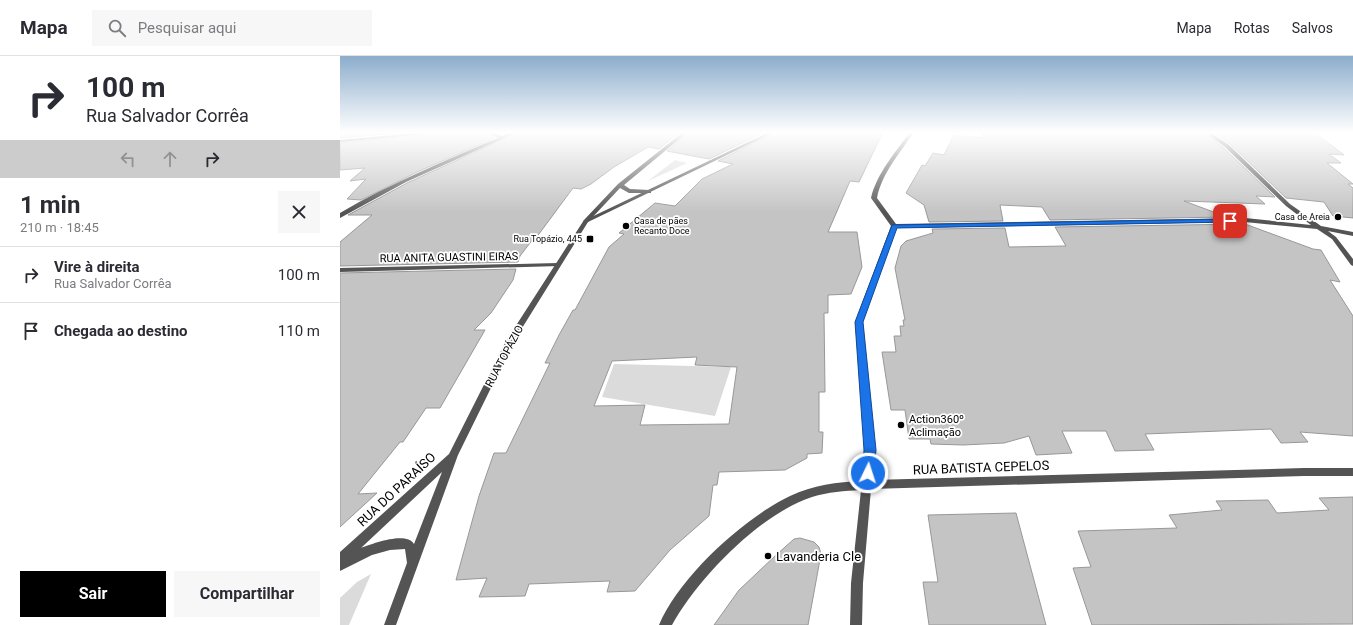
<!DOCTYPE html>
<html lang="pt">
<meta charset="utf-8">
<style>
:root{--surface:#fff;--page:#f7f7f7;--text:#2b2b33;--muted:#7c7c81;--line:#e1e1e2;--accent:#000}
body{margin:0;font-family:Roboto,sans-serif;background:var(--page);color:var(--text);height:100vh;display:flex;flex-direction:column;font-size:15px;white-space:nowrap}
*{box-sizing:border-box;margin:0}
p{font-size:13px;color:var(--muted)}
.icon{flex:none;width:22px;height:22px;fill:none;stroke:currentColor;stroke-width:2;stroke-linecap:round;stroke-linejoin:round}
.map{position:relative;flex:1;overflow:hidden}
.details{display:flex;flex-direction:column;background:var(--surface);width:340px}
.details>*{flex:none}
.top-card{background:#fff;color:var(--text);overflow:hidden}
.pin{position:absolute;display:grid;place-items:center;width:34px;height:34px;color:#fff;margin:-17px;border-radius:8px;box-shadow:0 2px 6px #0006}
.me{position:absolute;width:44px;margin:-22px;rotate:4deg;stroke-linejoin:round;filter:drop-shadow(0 0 3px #0008)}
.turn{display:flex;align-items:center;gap:14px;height:84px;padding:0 20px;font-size:18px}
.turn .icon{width:52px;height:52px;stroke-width:2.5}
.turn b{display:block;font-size:28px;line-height:34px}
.lanes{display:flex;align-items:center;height:38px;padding:0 20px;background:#0003;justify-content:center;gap:20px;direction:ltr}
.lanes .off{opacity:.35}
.round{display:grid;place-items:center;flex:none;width:42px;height:42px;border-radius:0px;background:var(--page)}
.headline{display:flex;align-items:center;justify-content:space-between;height:68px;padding:0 20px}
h1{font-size:24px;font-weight:700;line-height:30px}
.button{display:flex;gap:8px;margin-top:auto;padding:8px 20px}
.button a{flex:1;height:46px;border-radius:0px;background:var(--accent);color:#fff;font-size:16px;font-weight:700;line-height:46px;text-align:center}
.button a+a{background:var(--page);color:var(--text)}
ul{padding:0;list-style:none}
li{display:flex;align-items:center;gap:12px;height:56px;padding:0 20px;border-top:1px solid var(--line)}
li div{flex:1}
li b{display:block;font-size:15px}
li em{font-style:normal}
header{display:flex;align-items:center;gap:24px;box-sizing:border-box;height:56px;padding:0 20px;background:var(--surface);border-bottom:1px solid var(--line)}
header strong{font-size:19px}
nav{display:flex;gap:22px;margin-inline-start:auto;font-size:14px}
.search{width:280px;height:36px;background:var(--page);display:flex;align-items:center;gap:10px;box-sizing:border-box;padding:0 14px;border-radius:0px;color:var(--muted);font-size:15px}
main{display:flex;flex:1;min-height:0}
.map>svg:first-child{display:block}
</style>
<header>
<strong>Mapa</strong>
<div class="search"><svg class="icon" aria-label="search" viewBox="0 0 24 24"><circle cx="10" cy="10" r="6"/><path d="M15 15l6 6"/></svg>Pesquisar aqui</div>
<nav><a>Mapa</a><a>Rotas</a><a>Salvos</a></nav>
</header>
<main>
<section class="details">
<div class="top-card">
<div class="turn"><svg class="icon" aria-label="right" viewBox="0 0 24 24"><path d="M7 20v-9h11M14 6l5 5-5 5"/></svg><div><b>100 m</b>Rua Salvador Corrêa</div></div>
<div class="lanes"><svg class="icon off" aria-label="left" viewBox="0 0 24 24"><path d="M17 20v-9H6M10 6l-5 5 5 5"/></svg><svg class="icon off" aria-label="ahead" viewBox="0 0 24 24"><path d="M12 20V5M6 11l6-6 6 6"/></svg><svg class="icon" aria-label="right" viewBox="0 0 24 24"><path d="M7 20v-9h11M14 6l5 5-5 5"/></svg></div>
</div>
<div class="headline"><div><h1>1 min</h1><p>210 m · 18:45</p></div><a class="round"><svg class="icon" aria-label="close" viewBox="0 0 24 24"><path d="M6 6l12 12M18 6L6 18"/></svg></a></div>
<ul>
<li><svg class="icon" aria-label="right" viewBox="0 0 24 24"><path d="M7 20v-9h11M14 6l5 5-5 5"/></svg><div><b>Vire à direita</b><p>Rua Salvador Corrêa</p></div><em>100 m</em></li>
<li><svg class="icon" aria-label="arrive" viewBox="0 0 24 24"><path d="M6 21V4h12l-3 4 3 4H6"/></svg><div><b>Chegada ao destino</b></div><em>110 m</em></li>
</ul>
<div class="button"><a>Sair</a><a>Compartilhar</a></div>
</section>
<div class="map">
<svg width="1013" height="569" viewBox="0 0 1013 569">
<rect width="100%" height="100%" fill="#fff"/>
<path fill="#dbdbdb" d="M 335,104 L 347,107 L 308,125 Z
M 274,308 L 391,311 L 375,360 L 262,341 Z
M 31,518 L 9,569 L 0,569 L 0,542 L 17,526 Z"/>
<path fill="#c4c4c4" stroke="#989898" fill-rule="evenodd" d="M 0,76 L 67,76 L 0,82 Z
M 108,76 L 146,76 L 155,82 L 77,116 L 21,144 L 7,143 L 26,123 L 10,125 L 25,112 L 0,114 L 0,87 Z
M 179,76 L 340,76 L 319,93 L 308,91 L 274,111 L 251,128 L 241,133 L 233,132 L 196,182 L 193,183 L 180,200 L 178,206 L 0,210 L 0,186 L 32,159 L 8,159 L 67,127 Z
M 349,76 L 425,76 L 369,103 L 327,95 Z
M 436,76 L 543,76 L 519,126 L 510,125 L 488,176 L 517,176 L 522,211 L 511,238 L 488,239 L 488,257 L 484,257 L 485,336 L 479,336 L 479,376 L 483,376 L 482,397 L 467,398 L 467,402 L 445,414 L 379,416 L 377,429 L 373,429 L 369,460 L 330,494 L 295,535 L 267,536 L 270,525 L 189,528 L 185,540 L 139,541 L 147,522 L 116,524 L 139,440 L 154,397 L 166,397 L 210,307 L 205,307 L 219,279 L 233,254 L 235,254 L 269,191 L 284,178 L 279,177 L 315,147 L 335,150 L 362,123 L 393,108 L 378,105 ZM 357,301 L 355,309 L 397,311 L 389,368 L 300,369 L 305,349 L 254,350 L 272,305 Z
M 644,76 L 863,76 L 884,92 L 935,141 L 916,140 L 925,148 L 844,145 L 887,161 L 710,164 L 702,151 L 660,149 L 663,165 L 589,166 L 584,149 L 566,137 L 582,109 L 585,110 L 593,97 L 604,99 L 614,79 L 642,82 Z
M 873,76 L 974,76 L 1004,99 L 989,98 L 1001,107 L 987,107 L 1013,128 L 1008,128 L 1013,132 L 1013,162 L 993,160 L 984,146 L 946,142 L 890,88 Z
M 905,168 L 973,193 L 981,194 L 1000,226 L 990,224 L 1013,260 L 1013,380 L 960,376 L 968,386 L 941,387 L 931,373 L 805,378 L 814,394 L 775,395 L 766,375 L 722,375 L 732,397 L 696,399 L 689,380 L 664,387 L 623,389 L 591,388 L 590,383 L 569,383 L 565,354 L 551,354 L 542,296 L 556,296 L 554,280 L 561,280 L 560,270 L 564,270 L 563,264 L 565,264 L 555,212 L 561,190 L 566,185 L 593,177 L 592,173 L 665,172 L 669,191 L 726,190 L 715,171 Z
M 176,213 L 173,224 L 151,257 L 134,274 L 145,274 L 100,352 L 86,352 L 63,386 L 60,386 L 18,438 L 37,437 L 0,471 L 0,217 Z
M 1013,441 L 1013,568 L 752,569 L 733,512 L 751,511 L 738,475 L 837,472 L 829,459 L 882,454 L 876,445 L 928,444 L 937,457 L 989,454 L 979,442 Z
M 676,457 L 706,569 L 589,569 L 583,526 L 598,526 L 588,459 Z
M 460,482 L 474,486 L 479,491 L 481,498 L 468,569 L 374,569 L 399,534 L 435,500 L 454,483 Z"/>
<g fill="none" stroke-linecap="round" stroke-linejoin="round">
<path fill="#545454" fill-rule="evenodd" d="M 86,76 L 107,76 L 0,86 L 0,84 Z
M 147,76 L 154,76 L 162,80 L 171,76 L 178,76 L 66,126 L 0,162 L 0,157 C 51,127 104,105 158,82 Z
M 429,76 L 435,76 L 248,166 L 246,167 L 243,165 Z
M 570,76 L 574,76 C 560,97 542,117 537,142 L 556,168 L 905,162 L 971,169 L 946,150 L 885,91 L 864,76 L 870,76 L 889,89 L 950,148 L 981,170 L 1013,176 L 1013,180 L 988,175 L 996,181 L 1013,203 L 1013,210 L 1011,209 L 992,183 L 977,173 L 905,166 L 556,172 L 523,266 L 535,394 L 532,424 L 964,412 L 1013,412 L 1013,420 L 964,420 L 531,433 L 523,527 L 522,569 L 510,569 L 511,527 L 521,434 C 505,435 488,436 472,441 C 420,458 358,522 332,569 L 319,569 C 339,521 404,462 450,440 C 473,429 497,426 522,425 L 525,394 L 515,266 L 551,170 L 531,142 C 537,117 555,97 570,76 Z
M 218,207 L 220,208 L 220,210 L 0,216 L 0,212 Z"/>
<path fill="#545454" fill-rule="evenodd" d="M 343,76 L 348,76 L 284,129 L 290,133 L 309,134 L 311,135 L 311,137 L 289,137 L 280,132 L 248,166 L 174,285 L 118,399 L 56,569 L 44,569 L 67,507 L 65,493 L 50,494 L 32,499 L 0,515 L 0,496 L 109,398 L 166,285 L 244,164 L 278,128 ZM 102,416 L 74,488 C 66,475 32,488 21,492 Z"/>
</g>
<linearGradient id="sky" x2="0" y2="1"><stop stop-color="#8cadcc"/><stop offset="0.49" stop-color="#fff"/><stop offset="1" stop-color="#fff" stop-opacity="0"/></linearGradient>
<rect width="1013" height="156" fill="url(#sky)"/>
<path fill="#1a73e8" stroke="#114b97" d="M 890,163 L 892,163 L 892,166 L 557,172 L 523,266 L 536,394 L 534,417 L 532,421 L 528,422 L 524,421 L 523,417 L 524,394 L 515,266 L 552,169 Z"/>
<g fill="#000" stroke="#fff" stroke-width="1.5">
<circle cx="998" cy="161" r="4"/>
<circle cx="286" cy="170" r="4"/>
<rect x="246" y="179" width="8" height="8" rx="2"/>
<circle cx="561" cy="369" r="4"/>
<circle cx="428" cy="500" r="4"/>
</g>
<g text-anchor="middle" stroke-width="3.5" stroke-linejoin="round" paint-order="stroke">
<g font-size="9" fill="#000" stroke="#fff" text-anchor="end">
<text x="990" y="164">Casa de Areia</text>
<text x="294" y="168" text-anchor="start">Casa de pães<tspan x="294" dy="10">Recanto Doce</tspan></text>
<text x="242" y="186">Rua Topázio, 445</text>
</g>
<g font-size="11" fill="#000" stroke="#fff">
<text transform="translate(109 201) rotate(-1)" y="4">RUA ANITA GUASTINI EIRAS</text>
<text transform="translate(164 300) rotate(-62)" y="4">RUA TOPÁZIO</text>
</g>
<g font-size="11" fill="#000" stroke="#fff" text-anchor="start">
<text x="569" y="367">Action360º<tspan x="569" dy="13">Aclimação</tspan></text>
</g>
<g font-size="13" fill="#000" stroke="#fff">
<text transform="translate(641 411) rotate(-2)" y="5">RUA BATISTA CEPELOS</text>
<text transform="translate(56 433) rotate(-43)" y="5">RUA DO PARAÍSO</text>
</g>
<g font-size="13" fill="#000" stroke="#fff" text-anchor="start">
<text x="436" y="505">Lavanderia Cle</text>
</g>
</g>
</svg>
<div class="pin" style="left:890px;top:165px;background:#d93025"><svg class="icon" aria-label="arrive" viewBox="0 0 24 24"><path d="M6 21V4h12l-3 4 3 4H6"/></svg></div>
<svg class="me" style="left:528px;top:417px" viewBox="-20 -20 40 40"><circle r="17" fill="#1a73e8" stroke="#fff" stroke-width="3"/><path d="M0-11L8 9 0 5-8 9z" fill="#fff"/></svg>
</div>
</main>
